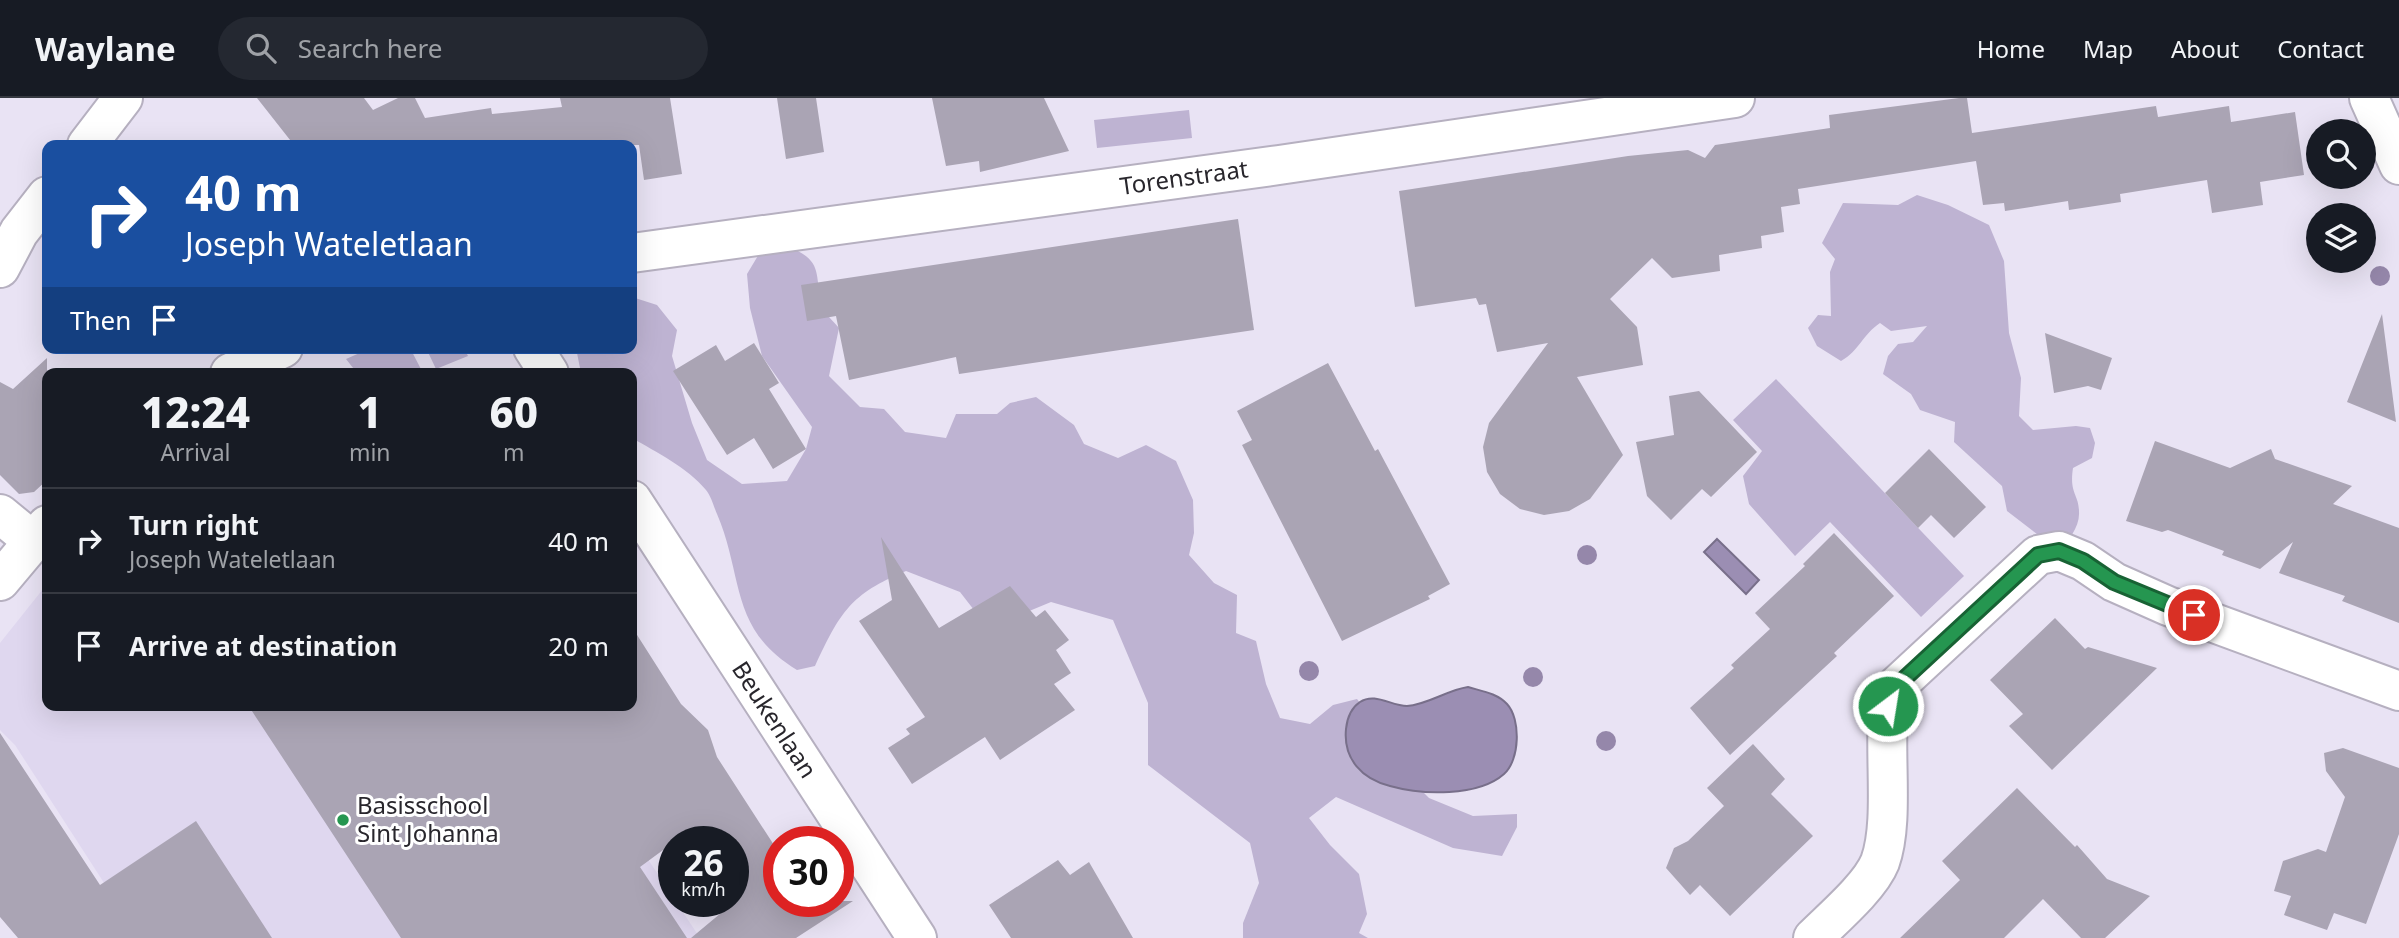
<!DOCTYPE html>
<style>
:root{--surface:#171b24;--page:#242831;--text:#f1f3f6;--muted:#9ea1a6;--line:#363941}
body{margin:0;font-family:"Noto Sans",sans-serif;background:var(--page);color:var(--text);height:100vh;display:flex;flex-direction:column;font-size:26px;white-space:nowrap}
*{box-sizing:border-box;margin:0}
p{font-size:23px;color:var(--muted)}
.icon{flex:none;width:38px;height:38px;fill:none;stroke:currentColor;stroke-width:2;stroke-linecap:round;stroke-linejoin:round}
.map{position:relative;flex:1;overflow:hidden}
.side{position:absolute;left:42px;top:270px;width:595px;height:343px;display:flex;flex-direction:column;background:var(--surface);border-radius:14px;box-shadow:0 7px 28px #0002}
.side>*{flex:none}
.top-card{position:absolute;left:42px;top:42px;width:595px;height:214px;border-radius:14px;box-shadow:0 7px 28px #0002;background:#1a4fa0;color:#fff;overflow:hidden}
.tools{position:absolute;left:2306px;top:21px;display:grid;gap:14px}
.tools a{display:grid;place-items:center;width:70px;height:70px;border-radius:50%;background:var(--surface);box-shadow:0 7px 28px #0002;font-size:35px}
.speed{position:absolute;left:658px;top:728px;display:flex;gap:14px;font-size:35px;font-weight:700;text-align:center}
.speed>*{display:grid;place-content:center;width:91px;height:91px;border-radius:50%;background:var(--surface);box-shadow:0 7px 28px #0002;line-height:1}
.speed small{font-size:18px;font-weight:400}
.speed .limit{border:10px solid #d22;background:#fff;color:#111}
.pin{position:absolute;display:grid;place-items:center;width:60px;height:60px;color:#fff;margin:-30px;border:4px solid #fff;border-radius:50%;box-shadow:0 2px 7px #0007}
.me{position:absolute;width:77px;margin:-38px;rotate:31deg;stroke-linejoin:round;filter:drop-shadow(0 0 5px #0008)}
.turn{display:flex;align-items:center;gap:24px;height:147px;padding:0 28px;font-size:32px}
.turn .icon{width:91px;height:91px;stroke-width:2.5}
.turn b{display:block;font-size:49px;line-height:60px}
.then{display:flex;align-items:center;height:66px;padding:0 28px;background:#0003;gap:14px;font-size:26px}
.eta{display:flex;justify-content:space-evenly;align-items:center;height:119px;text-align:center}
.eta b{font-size:42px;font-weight:800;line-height:49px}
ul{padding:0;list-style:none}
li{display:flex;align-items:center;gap:21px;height:105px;padding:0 28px;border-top:2px solid var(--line)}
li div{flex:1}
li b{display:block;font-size:26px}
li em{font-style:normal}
header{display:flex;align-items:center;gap:42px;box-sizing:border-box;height:98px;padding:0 35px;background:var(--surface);border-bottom:2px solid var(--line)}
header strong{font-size:33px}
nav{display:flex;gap:38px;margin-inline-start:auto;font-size:24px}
.search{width:490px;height:63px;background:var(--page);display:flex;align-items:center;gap:18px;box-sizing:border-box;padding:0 24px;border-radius:38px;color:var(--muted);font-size:26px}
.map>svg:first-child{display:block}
</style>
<header>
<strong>Waylane</strong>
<div class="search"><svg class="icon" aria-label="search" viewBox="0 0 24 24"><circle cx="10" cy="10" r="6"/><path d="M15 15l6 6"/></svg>Search here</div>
<nav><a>Home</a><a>Map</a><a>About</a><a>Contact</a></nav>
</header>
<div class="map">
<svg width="2399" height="840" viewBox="0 0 2399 840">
<rect width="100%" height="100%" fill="#e9e3f4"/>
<path fill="#dfd7ef" d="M 47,486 L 47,607 L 546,607 L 700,840 L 99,840 L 128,822 L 15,647 L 0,632 L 0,545 Z"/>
<path fill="#beb3d2" d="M 1189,12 L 1192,40 L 1097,50 L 1094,22 Z
M 1917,97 L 1948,107 L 1989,127 L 2004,163 L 2009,235 L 2021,280 L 2019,318 L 2033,332 L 2076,328 L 2090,330 L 2095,345 L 2092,360 L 2073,370 C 2069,396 2079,396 2079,414 C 2080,429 2068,443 2059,453 L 2007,413 L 2002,388 L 1954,344 L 1955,324 L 1920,312 L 1911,296 L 1883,276 L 1888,258 L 1898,246 L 1913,244 L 1927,228 L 1891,233 L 1880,225 C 1863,236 1859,253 1841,263 L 1817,248 L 1808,230 L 1818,217 L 1831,218 L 1830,174 L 1835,161 L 1822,145 L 1843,105 L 1898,107 Z
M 789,149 C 824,163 814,176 822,207 C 824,215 833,223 839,230 L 829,278 L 860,309 L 884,311 L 905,334 L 946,340 L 956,316 L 997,316 L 1010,305 L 1036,299 L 1074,327 L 1084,346 L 1118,360 L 1146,347 L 1176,363 L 1193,402 L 1194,435 L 1189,457 L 1214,485 L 1237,497 L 1236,535 L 1256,543 L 1266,586 L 1280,620 L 1310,626 L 1333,607 L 1357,601 L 1381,631 L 1404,675 L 1429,700 L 1473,718 L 1517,716 L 1517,729 L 1502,758 L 1453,750 L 1336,699 L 1309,720 L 1330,747 L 1359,776 L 1367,816 L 1359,835 L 1368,840 L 1243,840 L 1243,825 L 1259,785 L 1250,745 L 1148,667 L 1148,605 L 1113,522 L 1051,504 L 988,530 L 960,494 L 906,473 C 850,496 840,515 815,568 L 797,572 C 729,531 744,479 717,416 C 714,409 711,398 706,392 C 688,370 656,354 632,340 L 632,275 L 581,275 L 576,250 L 632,250 L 632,199 L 657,207 L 677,232 L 672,258 L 692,325 L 707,362 L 742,386 L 787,383 L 806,351 L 812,329 L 762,258 L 750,210 L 747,176 L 762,151 Z
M 371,250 L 410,250 L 423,275 L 357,275 L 346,261 Z
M 426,250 L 464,250 L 468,258 L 436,271 Z
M 1776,281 L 1964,478 L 1921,519 L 1830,424 L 1795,458 L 1749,406 L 1743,378 L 1762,353 L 1733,322 Z"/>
<path fill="#9b8eb3" stroke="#786f8a" stroke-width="2" d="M 1717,441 L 1759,482 L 1746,496 L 1704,454 Z
M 1468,589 C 1481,593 1497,595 1507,606 C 1521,621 1520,662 1504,676 C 1478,699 1422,697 1390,688 C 1362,681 1343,661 1346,631 C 1347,621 1351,610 1360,604 C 1375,594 1391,608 1407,608 C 1427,607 1447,592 1468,589 Z"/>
<path fill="#aaa4b4" d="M 257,0 L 364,0 L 373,12 L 398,0 L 415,0 L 425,20 L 491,10 L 492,16 L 562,9 L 560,0 L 670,0 L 682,76 L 644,82 L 639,47 L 294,47 Z
M 777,0 L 816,0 L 824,54 L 786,61 Z
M 932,0 L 1044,0 L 1069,53 L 980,74 L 979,63 L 946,68 Z
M 1959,0 L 1967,0 L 1972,35 L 2156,8 L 2158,19 L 2229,8 L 2231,24 L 2295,14 L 2304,77 L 2260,84 L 2263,107 L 2212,115 L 2207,82 L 2120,96 L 2121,104 L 2069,112 L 2068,103 L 2005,113 L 2004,105 L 1983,107 L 1976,63 L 1798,91 L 1800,106 L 1781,109 L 1784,134 L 1761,138 L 1762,150 L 1719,157 L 1720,173 L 1672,180 L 1652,160 L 1610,201 L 1637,229 L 1643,267 L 1577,279 L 1623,357 L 1590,401 L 1569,413 L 1544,417 L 1520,411 L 1500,396 L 1487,374 L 1483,349 L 1489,325 L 1548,245 L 1497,254 L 1486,206 L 1479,207 L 1476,200 L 1415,209 L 1399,93 L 1628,58 L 1688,52 L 1705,60 L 1715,47 L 1830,30 L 1829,17 Z
M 1238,121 L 1254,232 L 959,276 L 956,259 L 849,282 L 836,218 L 807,223 L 801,187 Z
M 2382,216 L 2396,324 L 2347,304 Z
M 2045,235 L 2112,260 L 2101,292 L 2088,288 L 2054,295 Z
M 754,245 L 779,285 L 769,291 L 806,351 L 773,371 L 754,340 L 727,357 L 673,273 L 716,247 L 725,263 Z
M 47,260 L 47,382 L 34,394 L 19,396 L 0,377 L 0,284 L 13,291 Z
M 1328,265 L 1375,353 L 1378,351 L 1450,486 L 1428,498 L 1430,501 L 1342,543 L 1242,347 L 1252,342 L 1237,313 Z
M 1699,293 L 1757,354 L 1711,399 L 1702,391 L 1671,422 L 1647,398 L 1636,344 L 1674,337 L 1669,298 Z
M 2155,343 L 2230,370 L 2271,351 L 2275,361 L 2352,388 L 2333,406 L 2399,430 L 2399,525 L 2342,503 L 2345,498 L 2279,475 L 2293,444 L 2260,471 L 2222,457 L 2224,453 L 2168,432 L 2162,434 L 2126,423 Z
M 1929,351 L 1986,409 L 1954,440 L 1931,417 L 1918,430 L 1885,395 Z
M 1834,435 L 1894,498 L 1834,555 L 1837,558 L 1730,657 L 1690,610 L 1734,570 L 1731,567 L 1770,531 L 1755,515 L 1805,468 L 1803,466 Z
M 881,439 L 939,530 L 1010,488 L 1036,519 L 1045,512 L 1069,542 L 1056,552 L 1071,575 L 1054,586 L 1075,612 L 1000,662 L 985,639 L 912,686 L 888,650 L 910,636 L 906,631 L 925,619 L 859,523 L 892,502 Z
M 2055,520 L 2085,551 L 2088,549 L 2157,570 L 2052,672 L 2009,628 L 2023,616 L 1990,582 Z
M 632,529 L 681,606 L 708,632 L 717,659 L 772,744 L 779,757 L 779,803 L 853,803 L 796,840 L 691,840 L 733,805 L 733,744 L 674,744 L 640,769 L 687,840 L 401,840 L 248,607 L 632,607 Z
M 0,635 L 100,787 L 196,723 L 272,840 L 18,840 L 0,819 Z
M 1753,646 L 1785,681 L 1771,696 L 1813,738 L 1730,818 L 1700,787 L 1690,797 L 1666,770 L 1674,750 L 1688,743 L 1724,708 L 1707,690 Z
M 2343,650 L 2399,670 L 2399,736 L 2366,826 L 2334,815 L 2327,832 L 2284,817 L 2291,798 L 2274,793 L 2283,763 L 2318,751 L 2326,754 L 2345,699 L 2326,673 L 2324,655 Z
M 2017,690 L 2075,749 L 2077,747 L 2107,781 L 2150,798 L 2105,840 L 2081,840 L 2043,801 L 2004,840 L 1900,840 L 1960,782 L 1942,763 Z
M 1058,762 L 1070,777 L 1089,764 L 1133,840 L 1011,840 L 989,807 Z"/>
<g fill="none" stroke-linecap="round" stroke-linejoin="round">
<g stroke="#b6b0c0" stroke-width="42">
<path id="minor" d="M 2369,0 L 2399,67
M 87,47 L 123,0
M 0,170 L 19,134 L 47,98
M 533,250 L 549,275
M 632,402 L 917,840
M 0,416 L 33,443
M 1813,840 C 1832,821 1870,789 1880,764 C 1896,720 1881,644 1891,593 L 2038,457 L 2059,453 L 2083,463 L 2114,484 L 2168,508 L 2399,593"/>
</g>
<g stroke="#b6b0c0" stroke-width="42">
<path id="tertiary" d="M 632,155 L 1279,67 L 1735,0
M 230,275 L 283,250
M 0,483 L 47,427"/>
</g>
<use href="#minor" stroke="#fff" stroke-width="38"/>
<use href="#tertiary" stroke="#fff" stroke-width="38"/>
</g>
<g fill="#9587aa">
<circle cx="2380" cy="178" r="10"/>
<circle cx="1587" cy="457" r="10"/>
<circle cx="1309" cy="573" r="10"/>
<circle cx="1533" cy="579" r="10"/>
<circle cx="1606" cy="643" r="10"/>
</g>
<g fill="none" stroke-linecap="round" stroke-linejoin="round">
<g stroke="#186234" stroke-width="18">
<path id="route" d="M 1888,608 L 1891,593 L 2038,457 L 2059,453 L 2083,463 L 2114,484 L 2194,517"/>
</g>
<use href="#route" stroke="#259650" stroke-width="12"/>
</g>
<circle fill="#259650" stroke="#fff" stroke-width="2.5" cx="343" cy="722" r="7"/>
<g text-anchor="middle" stroke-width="6" stroke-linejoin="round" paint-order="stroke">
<g font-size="24" fill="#28262c" stroke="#fff">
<text transform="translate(1184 80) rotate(-8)" y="8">Torenstraat</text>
<text transform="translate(774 622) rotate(57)" y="8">Beukenlaan</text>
</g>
<g font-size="24" fill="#28262c" stroke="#fff" text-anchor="start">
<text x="357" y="716">Basisschool<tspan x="357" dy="28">Sint Johanna</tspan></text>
</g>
</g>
</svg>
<div class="tools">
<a><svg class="icon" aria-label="search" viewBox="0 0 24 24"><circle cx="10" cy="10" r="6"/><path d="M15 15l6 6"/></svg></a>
<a><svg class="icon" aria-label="layers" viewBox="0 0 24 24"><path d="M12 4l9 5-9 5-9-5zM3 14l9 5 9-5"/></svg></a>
</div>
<div class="speed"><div>26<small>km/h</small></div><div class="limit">30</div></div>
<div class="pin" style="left:2194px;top:517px;background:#d93025"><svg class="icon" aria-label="arrive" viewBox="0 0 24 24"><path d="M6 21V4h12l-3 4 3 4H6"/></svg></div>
<svg class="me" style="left:1888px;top:608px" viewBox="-20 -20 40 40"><circle r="17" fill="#259650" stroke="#fff" stroke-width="3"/><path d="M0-11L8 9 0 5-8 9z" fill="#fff"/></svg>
<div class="top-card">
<div class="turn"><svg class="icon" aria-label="right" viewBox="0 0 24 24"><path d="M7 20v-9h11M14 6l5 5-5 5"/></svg><div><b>40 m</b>Joseph Wateletlaan</div></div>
<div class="then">Then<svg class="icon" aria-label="arrive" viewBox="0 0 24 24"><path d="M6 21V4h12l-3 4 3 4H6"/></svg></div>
</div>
<section class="side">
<div class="eta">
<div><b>12:24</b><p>Arrival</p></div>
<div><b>1</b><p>min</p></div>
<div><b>60</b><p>m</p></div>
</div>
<ul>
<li><svg class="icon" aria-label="right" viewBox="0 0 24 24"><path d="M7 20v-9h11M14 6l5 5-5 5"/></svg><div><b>Turn right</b><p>Joseph Wateletlaan</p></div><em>40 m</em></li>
<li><svg class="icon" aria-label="arrive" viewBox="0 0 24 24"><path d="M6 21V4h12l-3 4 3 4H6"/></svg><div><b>Arrive at destination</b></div><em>20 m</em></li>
</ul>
</section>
</div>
